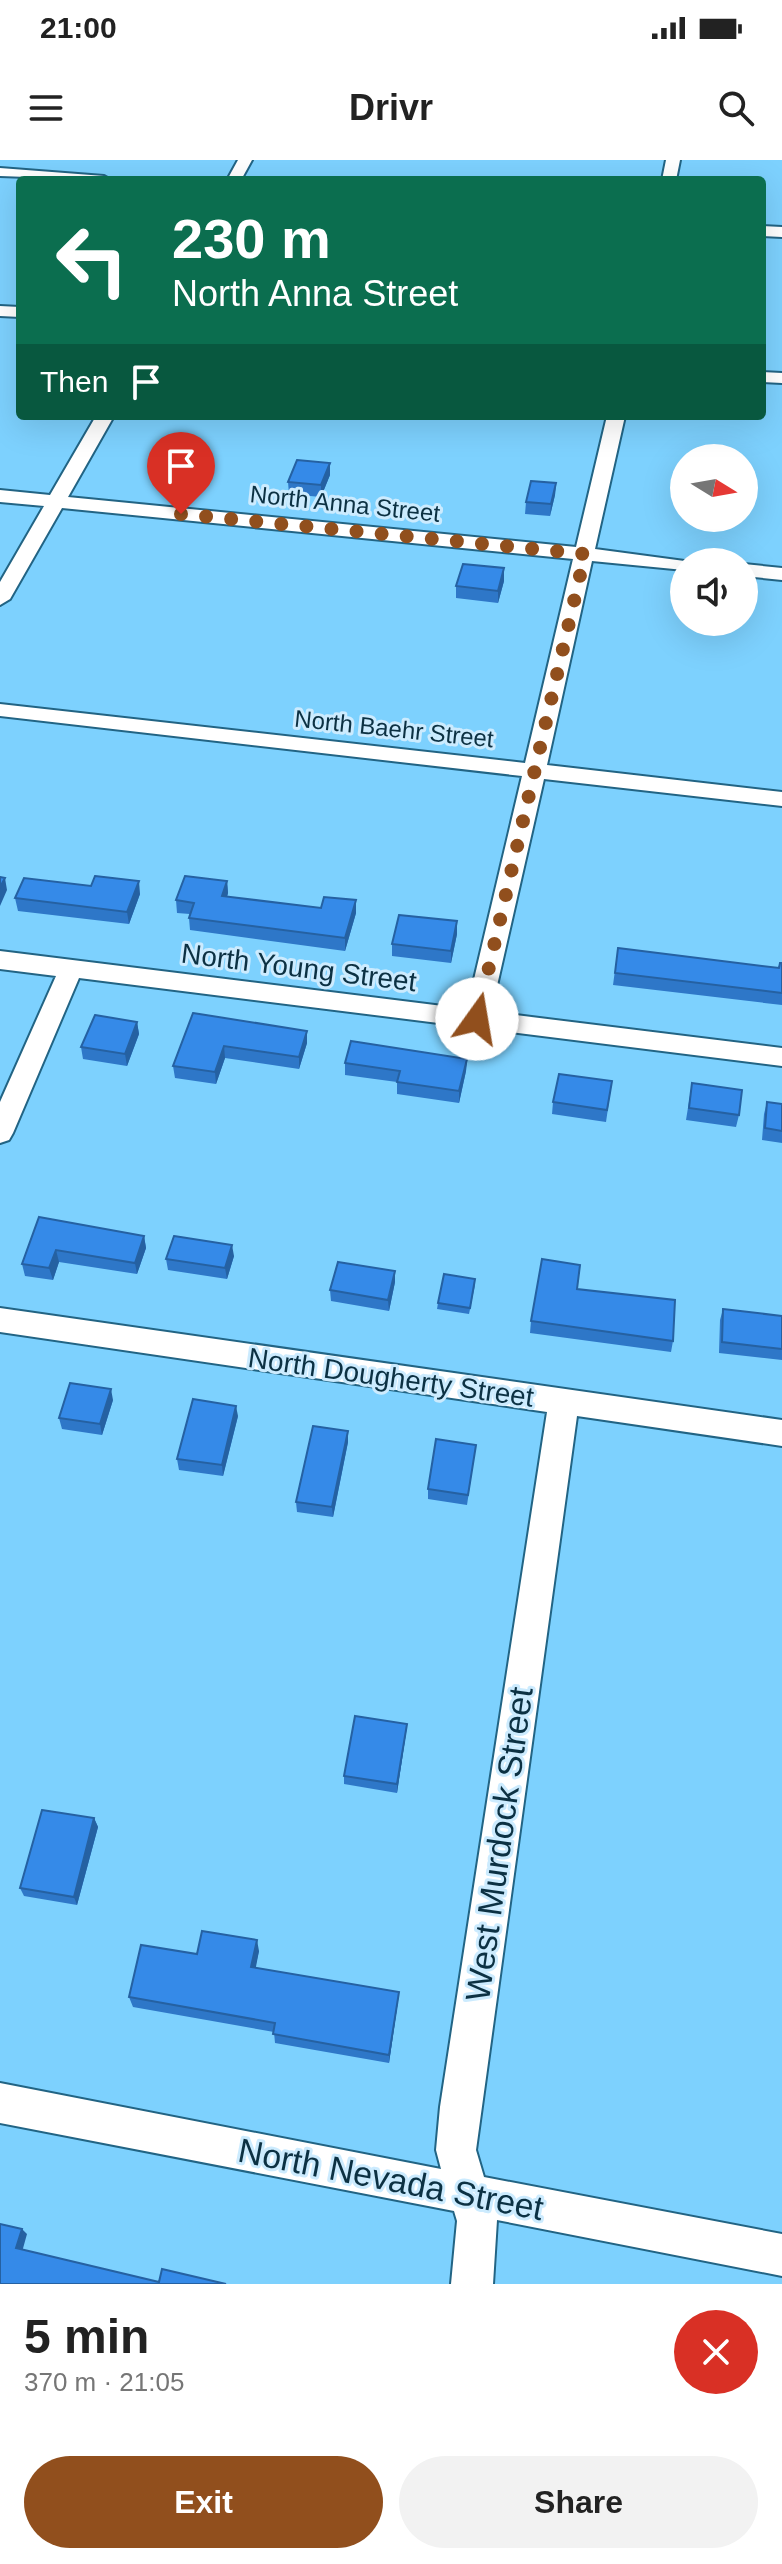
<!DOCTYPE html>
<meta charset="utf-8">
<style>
:root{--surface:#fff;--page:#f2f2f2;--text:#222;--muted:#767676;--accent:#914f1d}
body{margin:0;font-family:Helvetica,sans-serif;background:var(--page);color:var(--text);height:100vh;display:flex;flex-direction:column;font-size:30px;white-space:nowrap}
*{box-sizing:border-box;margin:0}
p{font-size:26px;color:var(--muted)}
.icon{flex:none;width:44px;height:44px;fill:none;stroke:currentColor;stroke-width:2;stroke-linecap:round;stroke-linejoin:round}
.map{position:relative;height:2124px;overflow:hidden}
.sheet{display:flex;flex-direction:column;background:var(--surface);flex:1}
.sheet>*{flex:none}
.hud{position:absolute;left:16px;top:16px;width:750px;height:244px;border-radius:8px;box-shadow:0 8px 32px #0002;background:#0b6e4f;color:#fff;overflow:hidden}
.needle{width:52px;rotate:101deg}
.fabs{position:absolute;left:670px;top:284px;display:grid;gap:16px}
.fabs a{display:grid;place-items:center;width:88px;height:88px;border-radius:50%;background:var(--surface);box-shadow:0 8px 32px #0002;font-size:40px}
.pin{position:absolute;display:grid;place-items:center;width:68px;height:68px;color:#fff;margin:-82px -34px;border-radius:50% 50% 50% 0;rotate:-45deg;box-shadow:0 0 8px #0007}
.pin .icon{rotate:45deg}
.me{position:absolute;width:88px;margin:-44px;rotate:13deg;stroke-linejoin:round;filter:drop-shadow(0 0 6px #0008)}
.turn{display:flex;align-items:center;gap:28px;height:168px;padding:0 24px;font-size:36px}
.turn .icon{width:104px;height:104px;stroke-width:2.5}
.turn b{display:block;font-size:56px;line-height:68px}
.then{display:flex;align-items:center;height:76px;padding:0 24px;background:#0003;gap:16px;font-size:30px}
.round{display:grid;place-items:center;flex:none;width:84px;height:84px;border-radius:42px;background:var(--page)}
.overview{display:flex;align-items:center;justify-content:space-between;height:136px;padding:0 24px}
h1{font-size:48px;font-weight:700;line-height:60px}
.button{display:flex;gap:16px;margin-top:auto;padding:16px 24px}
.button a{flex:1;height:92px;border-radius:48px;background:var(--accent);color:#fff;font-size:32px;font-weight:700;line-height:92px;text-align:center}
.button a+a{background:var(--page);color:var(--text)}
.status{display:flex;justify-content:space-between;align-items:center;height:56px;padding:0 40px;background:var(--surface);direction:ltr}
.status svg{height:22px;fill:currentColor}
header{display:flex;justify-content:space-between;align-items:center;height:104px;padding:0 24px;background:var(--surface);font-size:36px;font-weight:700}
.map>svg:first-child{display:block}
</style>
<div class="status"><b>21:00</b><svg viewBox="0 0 49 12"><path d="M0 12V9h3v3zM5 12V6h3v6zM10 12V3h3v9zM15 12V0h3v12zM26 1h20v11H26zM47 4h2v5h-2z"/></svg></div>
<header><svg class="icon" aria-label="menu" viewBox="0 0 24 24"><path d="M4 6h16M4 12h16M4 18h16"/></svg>Drivr<svg class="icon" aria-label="search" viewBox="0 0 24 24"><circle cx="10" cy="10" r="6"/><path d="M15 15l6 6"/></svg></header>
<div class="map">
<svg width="782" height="2124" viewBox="0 0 782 2124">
<rect width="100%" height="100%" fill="#7dd1fe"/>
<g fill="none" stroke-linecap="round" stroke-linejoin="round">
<g stroke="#226484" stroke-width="4">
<path id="minor" d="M 238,0 L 252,0 L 241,20 L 227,20 Z
M 666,0 L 680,0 L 676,20 L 662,20 Z
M 0,8 L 104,16 L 111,20 L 0,16 Z
M 762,66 L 782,67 L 782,77 L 762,76 Z
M 0,146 L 20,147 L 20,157 L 0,156 Z
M 762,212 L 782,213 L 782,223 L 762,222 Z
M 96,256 L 114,256 L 68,337 L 576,387 L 607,256 L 625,256 L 595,389 L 692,402 L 684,402 L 684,410 L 592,401 L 547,605 L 782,632 L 782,646 L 544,619 L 491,852 L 782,888 L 782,906 L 79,818 L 13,973 L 9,980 L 0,983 L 0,942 L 56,816 L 0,809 L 0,791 L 467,849 L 522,616 L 0,556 L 0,544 L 525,603 L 573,399 L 62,348 L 10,439 L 0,445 L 0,422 L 44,346 L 0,342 L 0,330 L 50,335 Z
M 744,404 L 782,408 L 782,420 L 744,416 Z
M 0,1148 L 782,1260 L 782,1286 L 577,1256 L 476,1990 L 484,2017 L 782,2074 L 782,2116 L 497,2060 L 493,2124 L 451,2124 L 457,2061 L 454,2051 L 0,1963 L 0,1923 L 441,2009 L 436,1990 L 440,1947 L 547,1252 L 0,1172 Z"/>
</g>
<use href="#minor" fill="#fff" fill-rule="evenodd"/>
</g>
<path fill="#2e77c8" d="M 330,303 L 330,315 L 321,337 L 289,334 L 288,322 Z
M 556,323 L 555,335 L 550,356 L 525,354 L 526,342 Z
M 504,421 L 498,443 L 456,438 L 456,426 Z
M 227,721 L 228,733 L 227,737 L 356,753 L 345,791 L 190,770 L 189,758 L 190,754 L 177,753 L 176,740 Z
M 140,734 L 129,764 L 18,751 L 15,738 Z
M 457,774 L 451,803 L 392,796 L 392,784 Z
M 618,788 L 778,808 L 780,803 L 782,803 L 782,845 L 613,825 Z
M 193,853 L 307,883 L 299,909 L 225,898 L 216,924 L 175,918 L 173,906 Z
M 137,862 L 139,874 L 127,906 L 83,899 L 81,887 Z
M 467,899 L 466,911 L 459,943 L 397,934 L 397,922 L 345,915 L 345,903 Z
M 612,921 L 606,962 L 552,954 L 553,942 Z
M 692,923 L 739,955 L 736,967 L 686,960 Z
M 767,942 L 782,944 L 782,983 L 762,980 L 764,954 Z
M 39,1057 L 144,1076 L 146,1088 L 137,1114 L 59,1102 L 53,1120 L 25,1116 L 22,1104 Z
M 234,1096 L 227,1119 L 168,1110 L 166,1099 Z
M 395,1122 L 389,1151 L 331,1141 L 330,1130 Z
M 475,1125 L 469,1154 L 437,1149 L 438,1143 Z
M 577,1129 L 673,1181 L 671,1192 L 530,1173 L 531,1161 Z
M 723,1149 L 782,1156 L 782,1200 L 719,1193 L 720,1160 Z
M 113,1240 L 102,1275 L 62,1269 L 59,1258 Z
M 238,1256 L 223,1316 L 179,1310 L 177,1299 Z
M 348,1271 L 348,1282 L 333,1357 L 297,1352 L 296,1342 Z
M 476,1285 L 467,1345 L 428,1339 L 428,1329 Z
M 407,1564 L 406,1573 L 397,1633 L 344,1624 L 344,1616 Z
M 94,1658 L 98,1667 L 77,1745 L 24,1736 L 20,1728 Z
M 259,1791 L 255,1808 L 399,1832 L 398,1841 L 389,1903 L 275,1883 L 274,1872 L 133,1847 L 129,1837 L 197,1794 Z"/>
<path fill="#2561a2" d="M 330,303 L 330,315 L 321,337 L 321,325 Z
M 556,323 L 555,335 L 550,356 L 551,344 Z
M 504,408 L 504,421 L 498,443 L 498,431 Z
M 5,718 L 7,730 L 0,746 L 0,727 Z
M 139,721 L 140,734 L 129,764 L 127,752 Z
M 227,721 L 228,733 L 223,749 L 222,736 Z
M 356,740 L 356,753 L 345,791 L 345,778 Z
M 457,761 L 457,774 L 451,803 L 451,791 Z
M 137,862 L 139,874 L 127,906 L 125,894 Z
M 307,871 L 307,883 L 299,909 L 299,897 Z
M 224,886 L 225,898 L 216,924 L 215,912 Z
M 467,899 L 466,911 L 459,943 L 459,931 Z
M 144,1076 L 146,1088 L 137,1114 L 135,1103 Z
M 232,1085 L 234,1096 L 227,1119 L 225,1108 Z
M 56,1090 L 59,1102 L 53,1120 L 49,1108 Z
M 395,1111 L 395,1122 L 389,1151 L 388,1140 Z
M 111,1229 L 113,1240 L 102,1275 L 100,1264 Z
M 236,1246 L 238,1256 L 223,1316 L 222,1305 Z
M 348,1271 L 348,1282 L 333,1357 L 332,1347 Z
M 407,1564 L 406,1573 L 397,1633 L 397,1624 Z
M 94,1658 L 98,1667 L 77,1745 L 74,1737 Z
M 257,1780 L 259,1791 L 254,1817 L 251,1807 Z
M 399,1832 L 398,1841 L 389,1903 L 389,1895 Z
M 22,2069 L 27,2074 L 22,2092 L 16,2088 Z"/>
<path fill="#358ae8" stroke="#2561a2" stroke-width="2" d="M 297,300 L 330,303 L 321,325 L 288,322 Z
M 531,321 L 556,323 L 551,344 L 526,342 Z
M 463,404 L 504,408 L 498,431 L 456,426 Z
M 95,716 L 139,721 L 127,752 L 15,738 L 24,718 L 91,726 Z
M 185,716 L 227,721 L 222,736 L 321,748 L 324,737 L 356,740 L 345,778 L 189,758 L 194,743 L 176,740 Z
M 0,717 L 5,718 L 0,727 Z
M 399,755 L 457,761 L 451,791 L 392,784 Z
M 618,788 L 779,808 L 780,803 L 782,803 L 782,833 L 615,813 Z
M 193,853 L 307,871 L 299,897 L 224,886 L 215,912 L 173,906 Z
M 95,855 L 137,862 L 125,894 L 81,887 Z
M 351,881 L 467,899 L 459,931 L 397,922 L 400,911 L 345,903 Z
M 559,914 L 612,921 L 607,950 L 553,942 Z
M 692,923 L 742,930 L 739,955 L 689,948 Z
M 767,942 L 782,944 L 782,971 L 765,968 Z
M 39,1057 L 144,1076 L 135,1103 L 56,1090 L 49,1108 L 22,1104 Z
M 174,1076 L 232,1085 L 225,1108 L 166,1099 Z
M 542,1099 L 580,1105 L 577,1129 L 675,1140 L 673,1181 L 531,1161 Z
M 338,1102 L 395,1111 L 388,1140 L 330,1130 Z
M 444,1114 L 475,1119 L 470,1148 L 438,1143 Z
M 723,1149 L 782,1156 L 782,1189 L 722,1182 Z
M 70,1223 L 111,1229 L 100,1264 L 59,1258 Z
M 193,1239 L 236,1246 L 222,1305 L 177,1299 Z
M 313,1266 L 348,1271 L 332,1347 L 296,1342 Z
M 436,1279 L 476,1285 L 468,1335 L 428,1329 Z
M 355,1556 L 407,1564 L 397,1624 L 344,1616 Z
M 42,1650 L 94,1658 L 74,1737 L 20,1728 Z
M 202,1771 L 257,1780 L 251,1807 L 399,1832 L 389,1895 L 273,1874 L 275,1863 L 129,1837 L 141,1785 L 197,1794 Z
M 0,2064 L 22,2069 L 16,2088 L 159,2122 L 162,2109 L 226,2124 L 0,2124 Z"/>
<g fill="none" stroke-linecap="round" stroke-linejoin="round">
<path stroke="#914f1d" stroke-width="14" stroke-dasharray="0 25.2" d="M 181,354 L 585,394 L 477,859"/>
</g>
<g text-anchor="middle" stroke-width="6" stroke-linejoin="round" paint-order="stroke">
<g font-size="24" fill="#0c3143" stroke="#ccebfe">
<text transform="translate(345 344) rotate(6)" y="8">North Anna Street</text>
<text transform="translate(394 569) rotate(6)" y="8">North Baehr Street</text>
</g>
<g font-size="28" fill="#0c3143" stroke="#ccebfe">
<text transform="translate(299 807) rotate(7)" y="10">North Young Street</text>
<text transform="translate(391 1217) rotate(8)" y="10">North Dougherty Street</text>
</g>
<g font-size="34" fill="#0c3143" stroke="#ccebfe">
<text transform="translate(499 1684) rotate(-82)" y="12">West Murdock Street</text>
<text transform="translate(391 2019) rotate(11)" y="12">North Nevada Street</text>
</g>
</g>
</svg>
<div class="fabs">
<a><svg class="needle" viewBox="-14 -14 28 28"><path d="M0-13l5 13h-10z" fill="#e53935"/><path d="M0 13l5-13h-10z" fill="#767676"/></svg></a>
<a><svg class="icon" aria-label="sound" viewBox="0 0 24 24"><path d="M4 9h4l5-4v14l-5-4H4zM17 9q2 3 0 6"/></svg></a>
</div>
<div class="pin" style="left:181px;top:354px;background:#d93025"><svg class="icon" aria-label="arrive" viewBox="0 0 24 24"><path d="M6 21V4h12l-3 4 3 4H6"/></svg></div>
<svg class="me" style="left:477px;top:859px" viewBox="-20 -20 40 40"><circle r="19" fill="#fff"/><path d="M0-13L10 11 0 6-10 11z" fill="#914f1d"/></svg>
<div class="hud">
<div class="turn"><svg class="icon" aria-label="left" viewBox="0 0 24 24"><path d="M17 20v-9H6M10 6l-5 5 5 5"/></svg><div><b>230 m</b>North Anna Street</div></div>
<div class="then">Then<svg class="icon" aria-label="arrive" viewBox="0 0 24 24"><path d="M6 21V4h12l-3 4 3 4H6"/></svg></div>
</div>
</div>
<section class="sheet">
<div class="overview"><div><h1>5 min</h1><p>370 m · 21:05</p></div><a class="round" style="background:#d93025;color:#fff"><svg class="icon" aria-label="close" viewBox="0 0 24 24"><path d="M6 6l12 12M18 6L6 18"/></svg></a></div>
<div class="button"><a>Exit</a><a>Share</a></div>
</section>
